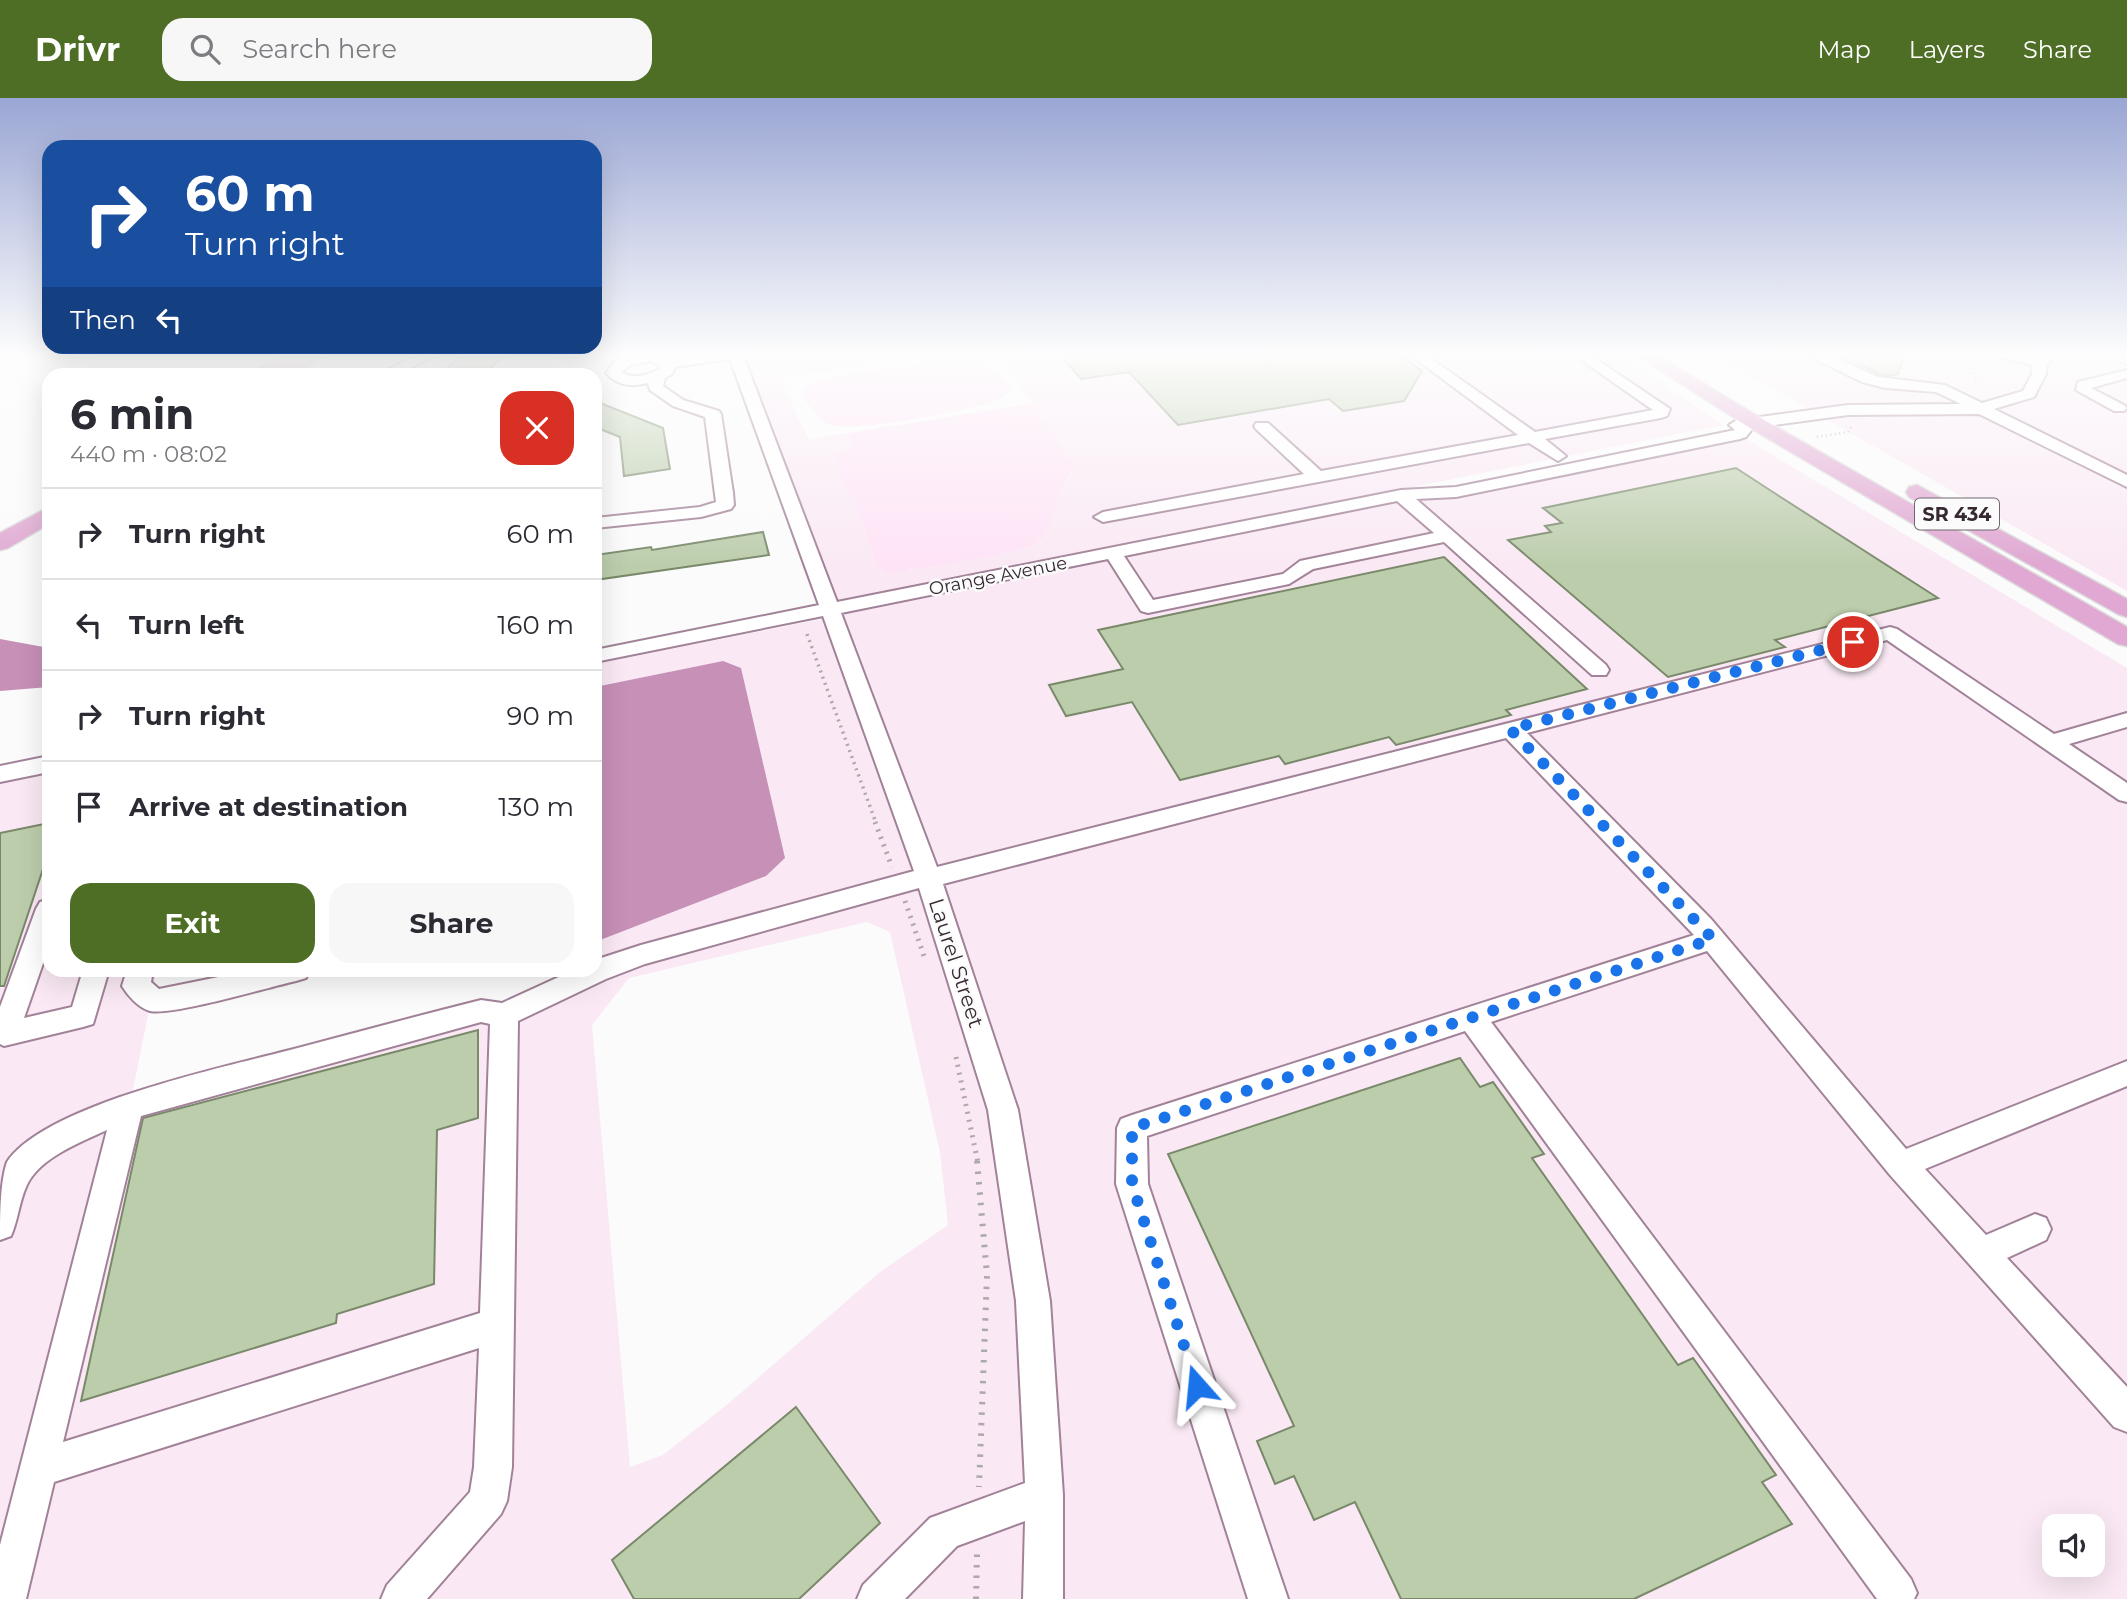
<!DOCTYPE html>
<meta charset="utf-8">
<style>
:root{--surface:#fff;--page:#f7f7f7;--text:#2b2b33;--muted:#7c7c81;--line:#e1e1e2;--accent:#4d6e24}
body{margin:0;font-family:Montserrat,sans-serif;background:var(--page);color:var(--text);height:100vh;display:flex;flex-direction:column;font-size:26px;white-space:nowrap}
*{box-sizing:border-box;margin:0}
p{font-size:23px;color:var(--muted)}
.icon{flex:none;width:38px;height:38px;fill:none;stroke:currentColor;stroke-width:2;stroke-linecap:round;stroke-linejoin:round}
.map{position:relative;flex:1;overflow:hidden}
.panel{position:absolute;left:42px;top:270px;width:560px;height:609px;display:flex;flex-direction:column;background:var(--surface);border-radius:21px;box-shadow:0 7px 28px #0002}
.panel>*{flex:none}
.banner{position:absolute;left:42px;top:42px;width:560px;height:214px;border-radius:21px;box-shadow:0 7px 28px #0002;background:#1a4fa0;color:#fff;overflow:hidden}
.buttons{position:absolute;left:2042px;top:1416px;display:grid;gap:14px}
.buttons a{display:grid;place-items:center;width:63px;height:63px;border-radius:14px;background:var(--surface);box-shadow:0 7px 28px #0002;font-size:35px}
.pin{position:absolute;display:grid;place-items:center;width:60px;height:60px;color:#fff;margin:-30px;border:4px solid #fff;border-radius:50%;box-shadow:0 2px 7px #0007}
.me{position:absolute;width:77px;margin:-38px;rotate:342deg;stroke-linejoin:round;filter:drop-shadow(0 0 5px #0008)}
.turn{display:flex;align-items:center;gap:24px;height:147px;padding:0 28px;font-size:32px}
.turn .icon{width:91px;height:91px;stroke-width:2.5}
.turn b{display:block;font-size:49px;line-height:60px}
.then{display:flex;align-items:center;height:66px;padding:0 28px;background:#0003;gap:14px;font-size:26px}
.round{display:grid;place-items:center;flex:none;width:74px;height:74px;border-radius:21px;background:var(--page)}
.head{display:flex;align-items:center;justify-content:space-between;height:119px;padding:0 28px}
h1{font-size:42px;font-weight:700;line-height:52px}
.action{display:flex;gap:14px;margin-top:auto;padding:14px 28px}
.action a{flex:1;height:80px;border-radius:21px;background:var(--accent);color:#fff;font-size:28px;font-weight:700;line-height:80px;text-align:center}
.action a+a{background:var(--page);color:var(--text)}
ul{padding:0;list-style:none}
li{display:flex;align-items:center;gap:21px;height:91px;padding:0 28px;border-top:2px solid var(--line)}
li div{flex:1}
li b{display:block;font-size:26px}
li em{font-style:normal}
header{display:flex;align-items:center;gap:42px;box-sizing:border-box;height:98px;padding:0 35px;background:var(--accent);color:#fff}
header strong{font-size:33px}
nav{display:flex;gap:38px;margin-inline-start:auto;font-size:24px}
.search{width:490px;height:63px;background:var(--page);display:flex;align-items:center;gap:18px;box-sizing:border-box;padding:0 24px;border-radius:21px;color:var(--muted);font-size:26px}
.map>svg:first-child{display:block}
</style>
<header>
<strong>Drivr</strong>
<div class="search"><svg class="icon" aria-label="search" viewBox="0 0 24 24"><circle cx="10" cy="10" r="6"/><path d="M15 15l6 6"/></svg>Search here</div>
<nav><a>Map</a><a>Layers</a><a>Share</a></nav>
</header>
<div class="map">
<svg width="2127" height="1501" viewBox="0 0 2127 1501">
<rect width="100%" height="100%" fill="#fbfbfb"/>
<path fill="#fae9f4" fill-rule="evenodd" d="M 745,257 L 957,257 L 929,261 L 925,258 L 780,280 L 809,342 L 843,336 L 852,341 L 853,348 L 834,356 L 838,375 L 860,418 L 876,465 L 910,472 L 1037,445 L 1044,437 L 1060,394 L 1072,374 L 1033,309 L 1027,306 L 1032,305 L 997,257 L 1621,257 L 1723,327 L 838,504 Z
M 1714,257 L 2127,257 L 2127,493 Z
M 1736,335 L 2127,570 L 2127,1501 L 1064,1501 L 1064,1399 L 1051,1203 L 1019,1010 L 941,777 L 843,516 ZM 2054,1428 L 2093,1428 L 2093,1466 L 2054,1466 Z
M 822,521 L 916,783 L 988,1015 L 1016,1204 L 1024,1396 L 1022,1501 L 0,1501 L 0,684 L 49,674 L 49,872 L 157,872 L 130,1007 L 557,902 L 555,872 L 595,872 L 595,844 L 766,778 L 723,563 L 595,589 L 595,566 ZM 867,824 L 890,834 L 940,1054 L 948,1127 L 880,1174 L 728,1306 L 663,1357 L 630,1369 L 592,927 L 629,880 Z"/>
<path fill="#fee3f6" d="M 963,261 L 992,268 L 1013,291 C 1008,296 1002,300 995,303 C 970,312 850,336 828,326 C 817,321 808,306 802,297 L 803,290 C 822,275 934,264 963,261 Z
M 1027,306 L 1033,309 L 1072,365 C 1073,377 1065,383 1060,394 C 1053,409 1052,433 1038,444 C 1021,456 914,471 888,475 L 876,465 L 860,418 L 838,375 L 834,356 L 853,348 L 852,341 L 843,336 Z"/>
<path fill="#c690b7" d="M 0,541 L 49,550 L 49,589 L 0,593 Z
M 723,563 L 741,570 L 785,760 L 766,778 L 595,844 L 595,589 Z"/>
<path fill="#bccdac" stroke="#79896a" stroke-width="2" d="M 460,257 L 503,257 L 486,276 L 442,276 Z
M 1060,257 L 1400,257 L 1422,273 L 1404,303 L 1343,313 L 1329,301 L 1178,327 L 1129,274 L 1081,281 Z
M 1840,257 L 1904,257 L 1898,276 L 1891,278 L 1879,276 Z
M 595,303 L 663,330 L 670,371 L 624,378 L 620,339 L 595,329 Z
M 1736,370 L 1779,398 L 1938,500 L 1775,542 L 1785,549 L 1668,579 L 1508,442 L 1551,434 L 1545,428 L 1562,425 L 1543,410 Z
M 763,434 L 769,457 L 595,482 L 595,457 L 651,449 L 652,452 Z
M 1444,459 L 1587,591 L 1506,612 L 1511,617 L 1396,647 L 1389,639 L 1285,666 L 1279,658 L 1180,682 L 1132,604 L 1066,618 L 1049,587 L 1123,571 L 1098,532 Z
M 49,725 L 49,753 L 4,888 L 0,888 L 0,735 Z
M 478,932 L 478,1020 L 437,1032 L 434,1186 L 337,1216 L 336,1225 L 81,1303 L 143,1020 Z
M 1460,960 L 1480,989 L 1493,984 L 1544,1056 L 1532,1060 L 1678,1267 L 1693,1260 L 1776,1377 L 1762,1384 L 1792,1426 L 1634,1501 L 1401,1501 L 1355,1404 L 1314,1422 L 1294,1378 L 1275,1386 L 1257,1343 L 1294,1328 L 1168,1056 Z
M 796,1309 L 880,1425 L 799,1501 L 634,1501 L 612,1462 Z"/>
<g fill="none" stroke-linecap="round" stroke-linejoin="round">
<g stroke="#a28298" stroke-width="4">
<path id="minor" d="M 419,257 L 438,257 L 397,276 L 378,276 Z
M 630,257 L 660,257 L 670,261 L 702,257 L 743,257 L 837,504 L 1401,392 L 1456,389 L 1735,332 L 1729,327 L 1737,322 L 1848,307 L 1961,306 L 1936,294 L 1885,290 L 1862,284 L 1813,260 L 1811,257 L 1829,257 L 1878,279 L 1945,287 L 1982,305 L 2023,293 L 2032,276 L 2032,267 L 2002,260 L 2000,257 L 2037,259 L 2056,257 L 2047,266 L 2046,276 L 2034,299 L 1994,311 L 2127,377 L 2127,389 L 1979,316 L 1848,317 L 1753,330 L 1746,339 L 1740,341 L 1456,399 L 1416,401 L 1606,567 L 1609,572 L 1606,577 L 1592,577 L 1444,444 L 1313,471 L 1289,486 L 1148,515 L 1141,513 L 1108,461 L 841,515 L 937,769 L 1890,529 L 1897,531 L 2054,636 L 2127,615 L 2127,629 L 2069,646 L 2127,685 L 2127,704 L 2119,702 L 1887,542 L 1527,635 L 1711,821 L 1906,1051 L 2127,963 L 2127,988 L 1925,1071 L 1986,1137 L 2035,1116 L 2046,1120 L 2051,1131 L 2046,1142 L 2007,1160 L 2127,1289 L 2127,1334 L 2114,1329 L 1890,1077 L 1707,853 L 1491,924 L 1911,1481 L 1917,1495 L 1914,1501 L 1877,1501 L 1465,933 L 1147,1038 L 1148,1086 L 1288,1501 L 1248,1501 L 1116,1086 L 1117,1030 L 1121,1021 L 1132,1017 L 1694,837 L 1506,640 L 943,786 L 1018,1012 L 1050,1203 L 1063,1397 L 1063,1501 L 1023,1501 L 1025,1423 L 957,1448 L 905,1501 L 857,1501 L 863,1487 L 930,1420 L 1025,1385 L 1016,1203 L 988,1012 L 919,790 L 645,866 L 606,881 L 518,923 L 512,1369 L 507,1403 L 501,1416 L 427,1501 L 381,1501 L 387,1487 L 470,1394 L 474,1369 L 479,1250 L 54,1384 L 26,1501 L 0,1501 L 0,1447 L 107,1032 C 81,1044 38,1060 26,1089 C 19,1105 18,1122 11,1138 L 0,1142 C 0,1119 0,1084 7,1064 C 45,1007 224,969 290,952 C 354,935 417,918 481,902 L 502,905 L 574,872 L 595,872 L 595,862 L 641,847 L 914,773 L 823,518 L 595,564 L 595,552 L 819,507 L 730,261 L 675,269 L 672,276 L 665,280 L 663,288 L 683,302 L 719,313 L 721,316 L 733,395 L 734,407 L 731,411 L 701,419 L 595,430 L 595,420 L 700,409 L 716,404 L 705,319 L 673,308 L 650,292 L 648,285 C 632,289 617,288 606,275 L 615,263 ZM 651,263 L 660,268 L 660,271 C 647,277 634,282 621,274 L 630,267 ZM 1397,403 L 1434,435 L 1300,463 L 1283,476 L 1153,502 L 1124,458 ZM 481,924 L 490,926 L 480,1215 L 63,1344 L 141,1018 Z
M 1410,257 L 1426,257 L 1535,334 L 1653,312 L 1574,257 L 1590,257 L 1670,311 L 1667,318 L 1661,320 L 1545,341 L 1566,358 L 1558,363 L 1529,345 L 1103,424 L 1094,419 L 1103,414 L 1304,376 L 1256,331 L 1254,328 L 1256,325 L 1268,325 L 1321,373 L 1518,337 Z
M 2107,257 L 2127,257 L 2127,266 Z
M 2127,272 L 2127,280 L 2091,290 L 2124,307 L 2127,310 L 2124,313 L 2114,313 L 2076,292 L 2078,284 Z
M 49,658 L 49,674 L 0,684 L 0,668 Z
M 49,801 L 49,848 L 24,920 L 72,909 L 83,872 L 109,872 L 93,926 L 83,929 L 4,948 L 0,946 L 0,909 L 36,811 L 40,804 Z
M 127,872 L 153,872 L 151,884 L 159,891 L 253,872 L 309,872 L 306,880 L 296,883 C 269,889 172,918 150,913 C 139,910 128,898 122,888 Z"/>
</g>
<g stroke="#dbd8da" stroke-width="3">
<path id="major" d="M 279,257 L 301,257 L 299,260 L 305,257 L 327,257 L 297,276 L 275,276 L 276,274 L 271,276 L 248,276 Z
M 1636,257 L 1657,257 L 1764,322 L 2127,529 L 2127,548 L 2118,546 L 1750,330 Z
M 1917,387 L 2127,501 L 2127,519 L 2118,516 L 1909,399 L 1906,394 L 1909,389 Z
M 49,409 L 49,426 L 8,450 L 0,452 L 0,435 Z"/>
</g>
<path stroke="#ada8ac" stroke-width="2.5" stroke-dasharray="1 3.5" stroke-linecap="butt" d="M 1970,257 L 1977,288
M 1817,339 L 1848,334 L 1853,327"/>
<path stroke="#ada8ac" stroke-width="3.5" stroke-dasharray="2 4.5" stroke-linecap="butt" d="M 807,536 L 876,725"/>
<path stroke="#ada8ac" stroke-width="5" stroke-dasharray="2 6" stroke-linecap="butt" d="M 875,724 L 892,769
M 905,803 L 925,861
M 956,959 L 978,1065"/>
<path stroke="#ada8ac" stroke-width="6" stroke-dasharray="2.5 8" stroke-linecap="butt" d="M 977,1063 L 987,1177 L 979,1389
M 976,1501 L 977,1454"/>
<use href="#minor" fill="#fff" fill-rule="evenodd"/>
<use href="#major" fill="#e0a8d2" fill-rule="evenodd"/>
</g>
<linearGradient id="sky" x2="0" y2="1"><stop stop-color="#9aa6d4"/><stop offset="0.55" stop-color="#fdfdfd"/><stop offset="1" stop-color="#fdfdfd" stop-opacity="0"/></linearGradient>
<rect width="2127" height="467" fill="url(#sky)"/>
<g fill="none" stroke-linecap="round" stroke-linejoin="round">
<path stroke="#1a73e8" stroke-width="12" stroke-dasharray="0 21.6" d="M 1197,1288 L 1132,1086 L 1132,1030 L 1713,841 L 1510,631 L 1853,544"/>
</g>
<g text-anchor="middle" stroke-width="5" stroke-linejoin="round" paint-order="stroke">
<g font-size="18" fill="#362932" stroke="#fbfbfb">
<text transform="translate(998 478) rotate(-11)" y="6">Orange Avenue</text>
</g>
<rect fill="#fbfbfb" stroke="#71686e" stroke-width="2" x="1915" y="400.5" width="84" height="31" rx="5"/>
<g font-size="19" font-weight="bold" fill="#362932">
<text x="1957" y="423">SR 434</text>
</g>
<g font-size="21" fill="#362932" stroke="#fbfbfb">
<text transform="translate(956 865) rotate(72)" y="7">Laurel Street</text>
</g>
</g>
</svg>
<div class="buttons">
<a><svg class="icon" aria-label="sound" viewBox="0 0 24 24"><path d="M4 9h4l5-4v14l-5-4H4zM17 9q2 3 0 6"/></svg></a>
</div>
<div class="pin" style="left:1853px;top:544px;background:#d93025"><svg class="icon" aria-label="arrive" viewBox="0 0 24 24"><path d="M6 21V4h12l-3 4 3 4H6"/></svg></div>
<svg class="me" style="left:1197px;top:1288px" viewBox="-20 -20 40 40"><path d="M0-17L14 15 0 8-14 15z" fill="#1a73e8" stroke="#fff" stroke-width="4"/></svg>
<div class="banner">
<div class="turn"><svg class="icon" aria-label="right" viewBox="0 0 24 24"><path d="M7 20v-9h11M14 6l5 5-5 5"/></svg><div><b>60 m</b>Turn right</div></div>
<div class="then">Then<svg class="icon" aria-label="left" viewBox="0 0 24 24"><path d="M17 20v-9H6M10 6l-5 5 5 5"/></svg></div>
</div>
<section class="panel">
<div class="head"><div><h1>6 min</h1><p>440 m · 08:02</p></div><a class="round" style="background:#d93025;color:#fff"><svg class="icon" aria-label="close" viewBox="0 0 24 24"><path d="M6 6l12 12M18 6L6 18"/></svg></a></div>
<ul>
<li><svg class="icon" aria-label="right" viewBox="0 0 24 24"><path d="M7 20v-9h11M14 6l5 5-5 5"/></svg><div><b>Turn right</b></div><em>60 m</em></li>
<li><svg class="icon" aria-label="left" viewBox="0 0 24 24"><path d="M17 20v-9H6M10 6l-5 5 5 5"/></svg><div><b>Turn left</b></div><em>160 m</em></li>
<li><svg class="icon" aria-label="right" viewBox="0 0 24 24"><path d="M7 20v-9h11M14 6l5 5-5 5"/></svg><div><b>Turn right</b></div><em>90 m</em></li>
<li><svg class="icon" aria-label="arrive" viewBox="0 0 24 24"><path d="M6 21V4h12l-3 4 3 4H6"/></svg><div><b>Arrive at destination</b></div><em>130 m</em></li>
</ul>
<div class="action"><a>Exit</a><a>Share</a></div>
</section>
</div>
